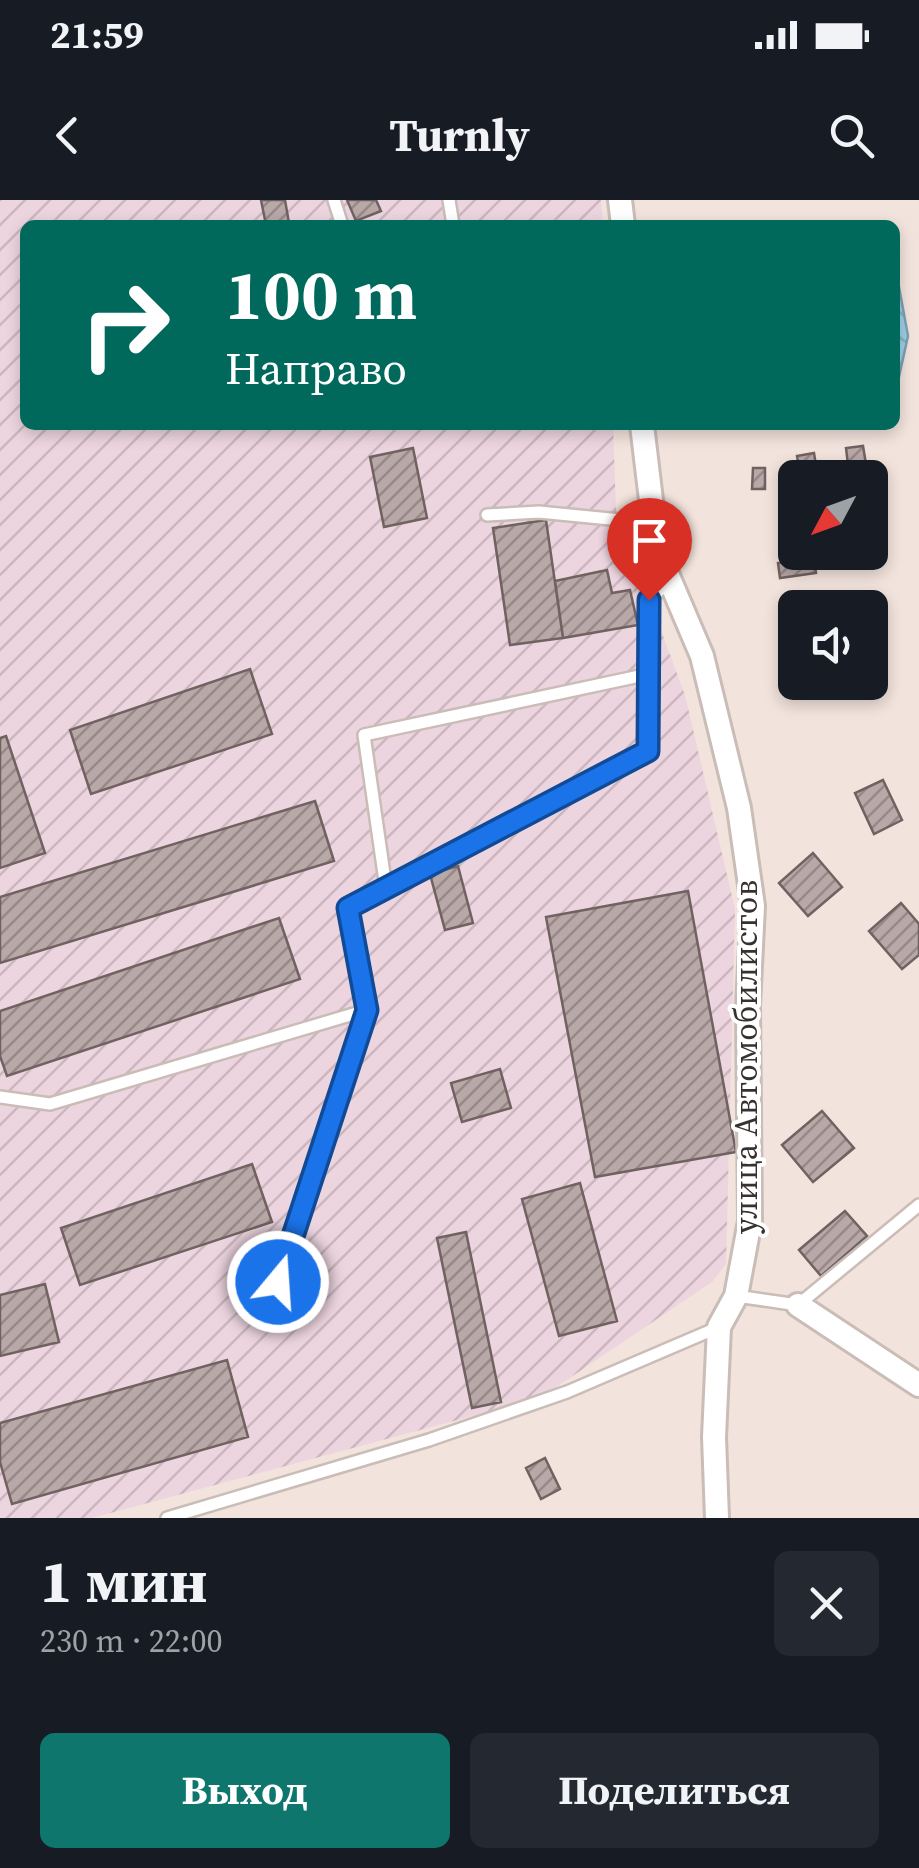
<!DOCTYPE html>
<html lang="ru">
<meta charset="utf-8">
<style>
:root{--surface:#171b24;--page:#242831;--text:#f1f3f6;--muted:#9ea1a6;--accent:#0f766e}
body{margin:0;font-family:"Source Serif 4",serif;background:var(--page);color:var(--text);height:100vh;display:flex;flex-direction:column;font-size:38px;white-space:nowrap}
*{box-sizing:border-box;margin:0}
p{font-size:32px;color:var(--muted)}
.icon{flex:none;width:55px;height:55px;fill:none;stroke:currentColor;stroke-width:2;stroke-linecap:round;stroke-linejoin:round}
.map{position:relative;height:1318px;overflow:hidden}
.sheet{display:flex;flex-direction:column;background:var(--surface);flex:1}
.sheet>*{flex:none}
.hud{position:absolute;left:20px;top:20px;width:880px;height:210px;border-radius:15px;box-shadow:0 5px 15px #0003;background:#00695c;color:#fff;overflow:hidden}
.needle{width:65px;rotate:229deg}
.fabs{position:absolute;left:778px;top:260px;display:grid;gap:20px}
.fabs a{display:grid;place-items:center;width:110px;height:110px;border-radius:15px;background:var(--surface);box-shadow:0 5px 15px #0003;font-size:50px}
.pin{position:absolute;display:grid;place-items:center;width:85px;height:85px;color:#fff;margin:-102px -42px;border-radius:50% 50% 50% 0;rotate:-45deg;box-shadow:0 0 10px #0007}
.pin .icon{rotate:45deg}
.me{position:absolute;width:110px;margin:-55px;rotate:18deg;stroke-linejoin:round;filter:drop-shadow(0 0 8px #0008)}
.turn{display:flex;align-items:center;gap:35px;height:210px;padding:0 40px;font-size:45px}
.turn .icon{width:130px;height:130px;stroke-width:2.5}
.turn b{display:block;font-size:70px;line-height:85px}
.round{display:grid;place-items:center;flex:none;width:105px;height:105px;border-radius:15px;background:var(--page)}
.head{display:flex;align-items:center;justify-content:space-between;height:170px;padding:0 40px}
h1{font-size:60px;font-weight:700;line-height:75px}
.cta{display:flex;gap:20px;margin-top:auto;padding:20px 40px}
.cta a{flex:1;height:115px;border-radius:15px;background:var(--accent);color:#fff;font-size:40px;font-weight:700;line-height:115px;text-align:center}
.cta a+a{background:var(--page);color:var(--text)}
.status{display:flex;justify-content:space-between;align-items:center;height:70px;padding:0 50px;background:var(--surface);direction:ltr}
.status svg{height:28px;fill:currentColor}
header{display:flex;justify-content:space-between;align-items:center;height:130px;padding:0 40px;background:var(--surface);font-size:45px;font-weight:700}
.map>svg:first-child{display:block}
</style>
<div class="status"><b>21:59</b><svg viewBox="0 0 49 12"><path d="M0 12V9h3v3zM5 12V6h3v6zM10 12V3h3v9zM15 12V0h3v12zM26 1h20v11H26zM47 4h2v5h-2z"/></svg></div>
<header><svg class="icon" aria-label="back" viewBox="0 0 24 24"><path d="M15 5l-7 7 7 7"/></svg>Turnly<svg class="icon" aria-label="search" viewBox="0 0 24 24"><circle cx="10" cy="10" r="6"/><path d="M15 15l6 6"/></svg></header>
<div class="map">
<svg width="919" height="1318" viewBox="0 0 919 1318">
<defs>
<pattern id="industrial-furrows" width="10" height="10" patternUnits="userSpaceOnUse" patternTransform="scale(2.5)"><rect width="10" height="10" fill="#edd5df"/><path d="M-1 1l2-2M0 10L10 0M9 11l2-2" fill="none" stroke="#ccb7c0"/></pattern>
<pattern id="water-waves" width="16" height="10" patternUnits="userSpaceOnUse" patternTransform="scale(2.5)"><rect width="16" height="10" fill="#9bcfe8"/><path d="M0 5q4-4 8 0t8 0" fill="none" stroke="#86b2c7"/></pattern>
<pattern id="building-hatch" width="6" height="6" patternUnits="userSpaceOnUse" patternTransform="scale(2.5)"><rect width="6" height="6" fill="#b8a8a7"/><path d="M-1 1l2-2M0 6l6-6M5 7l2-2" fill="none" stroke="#968988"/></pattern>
</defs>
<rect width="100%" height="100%" fill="#f2e3dc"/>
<path fill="url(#industrial-furrows)" d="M 0,0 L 601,0 L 603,25 L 25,25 L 25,225 L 613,225 L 616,310 L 685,495 L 735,709 L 726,1064 L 712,1082 L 540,1198 L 92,1318 L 0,1318 Z"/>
<path fill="url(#water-waves)" stroke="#7da0b0" stroke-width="2.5" d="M 895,65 L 908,136 L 895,195 Z"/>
<path fill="url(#building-hatch)" stroke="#706261" stroke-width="2.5" d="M 261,0 L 285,0 L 289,23 L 266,25 Z
M 347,0 L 376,0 L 381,11 L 356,21 Z
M 863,246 L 867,270 L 849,273 L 846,248 Z
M 413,248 L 427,318 L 384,327 L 370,257 Z
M 814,253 L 818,278 L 801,278 L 797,256 Z
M 753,268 L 765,268 L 765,289 L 752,289 Z
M 546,320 L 563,438 L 510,445 L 493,328 Z
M 814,358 L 816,373 L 780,378 L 778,363 Z
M 607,370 L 612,393 L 630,390 L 638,425 L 563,438 L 555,381 Z
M 250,469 L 272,534 L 91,594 L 70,530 Z
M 6,536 L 45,653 L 0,668 L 0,538 Z
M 883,580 L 902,620 L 874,634 L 855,593 Z
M 315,601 L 334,661 L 0,763 L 0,697 Z
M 813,653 L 842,687 L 808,716 L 779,683 Z
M 458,666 L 473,723 L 445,730 L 430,674 Z
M 688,691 L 736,952 L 595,977 L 546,717 Z
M 901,703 L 919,724 L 919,755 L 902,769 L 869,731 Z
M 279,718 L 300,779 L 7,876 L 0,856 L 0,811 Z
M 500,869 L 511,908 L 462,922 L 451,883 Z
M 822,911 L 854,948 L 813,982 L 782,945 Z
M 252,964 L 272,1022 L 80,1085 L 61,1028 Z
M 580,983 L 617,1121 L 559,1136 L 522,999 Z
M 845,1011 L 867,1036 L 821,1076 L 799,1050 Z
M 466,1032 L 501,1202 L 472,1208 L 437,1038 Z
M 45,1084 L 59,1142 L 0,1156 L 0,1095 Z
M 227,1160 L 248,1237 L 12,1304 L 0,1262 L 0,1223 Z
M 545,1258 L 560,1289 L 541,1299 L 526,1268 Z"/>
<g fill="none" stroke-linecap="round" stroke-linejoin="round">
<g stroke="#cabcb6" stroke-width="16">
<path id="lane" d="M 334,0 L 342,25
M 449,0 L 453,25
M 487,315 L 539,312 L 651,323
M 386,688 L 364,535 L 649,474
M 0,897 L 50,904 L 367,810 L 348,708 L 648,551 L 649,400 L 670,381
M 736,1096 L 798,1105 L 919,1005
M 266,1116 L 367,810
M 167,1318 L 429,1240 L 567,1192 L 719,1127"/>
</g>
<g stroke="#cabcb6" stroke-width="28">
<path id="street" d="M 620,0 L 623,25
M 642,225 L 657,350 L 702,456 L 739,608 L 753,706 L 748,806 L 750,1021 L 736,1096 L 719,1127 L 714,1237 L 717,1318
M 798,1105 L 919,1185"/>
</g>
<use href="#lane" stroke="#fff" stroke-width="11"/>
<use href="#street" stroke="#fff" stroke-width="22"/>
</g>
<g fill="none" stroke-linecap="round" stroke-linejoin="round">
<g stroke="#114b97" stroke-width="25">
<path id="route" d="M 278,1082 L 367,810 L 348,708 L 648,551 L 649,400"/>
</g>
<use href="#route" stroke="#1a73e8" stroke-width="18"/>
</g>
<g text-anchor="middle" stroke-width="8" stroke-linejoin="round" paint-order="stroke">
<g font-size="32" fill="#37312f" stroke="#fff">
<text transform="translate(746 857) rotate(-90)" y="11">улица Автомобилистов</text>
</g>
</g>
</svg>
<div class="fabs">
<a><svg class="needle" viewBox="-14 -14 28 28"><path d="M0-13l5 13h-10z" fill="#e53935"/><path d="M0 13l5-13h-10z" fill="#9ea1a6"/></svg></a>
<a><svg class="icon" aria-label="sound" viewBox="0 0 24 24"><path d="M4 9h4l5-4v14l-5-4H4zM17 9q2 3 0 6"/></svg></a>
</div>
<div class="pin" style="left:649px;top:400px;background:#d93025"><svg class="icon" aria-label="arrive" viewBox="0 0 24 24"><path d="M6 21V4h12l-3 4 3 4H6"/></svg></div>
<svg class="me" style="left:278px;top:1082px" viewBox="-20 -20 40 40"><circle r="17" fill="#1a73e8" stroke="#fff" stroke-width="3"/><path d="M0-11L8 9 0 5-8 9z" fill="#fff"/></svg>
<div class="hud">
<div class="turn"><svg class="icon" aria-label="right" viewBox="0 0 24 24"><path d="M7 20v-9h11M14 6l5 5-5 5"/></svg><div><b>100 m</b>Направо</div></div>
</div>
</div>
<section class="sheet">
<div class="head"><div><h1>1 мин</h1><p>230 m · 22:00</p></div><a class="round"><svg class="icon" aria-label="close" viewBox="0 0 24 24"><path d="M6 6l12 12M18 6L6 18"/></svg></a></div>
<div class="cta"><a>Выход</a><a>Поделиться</a></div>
</section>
